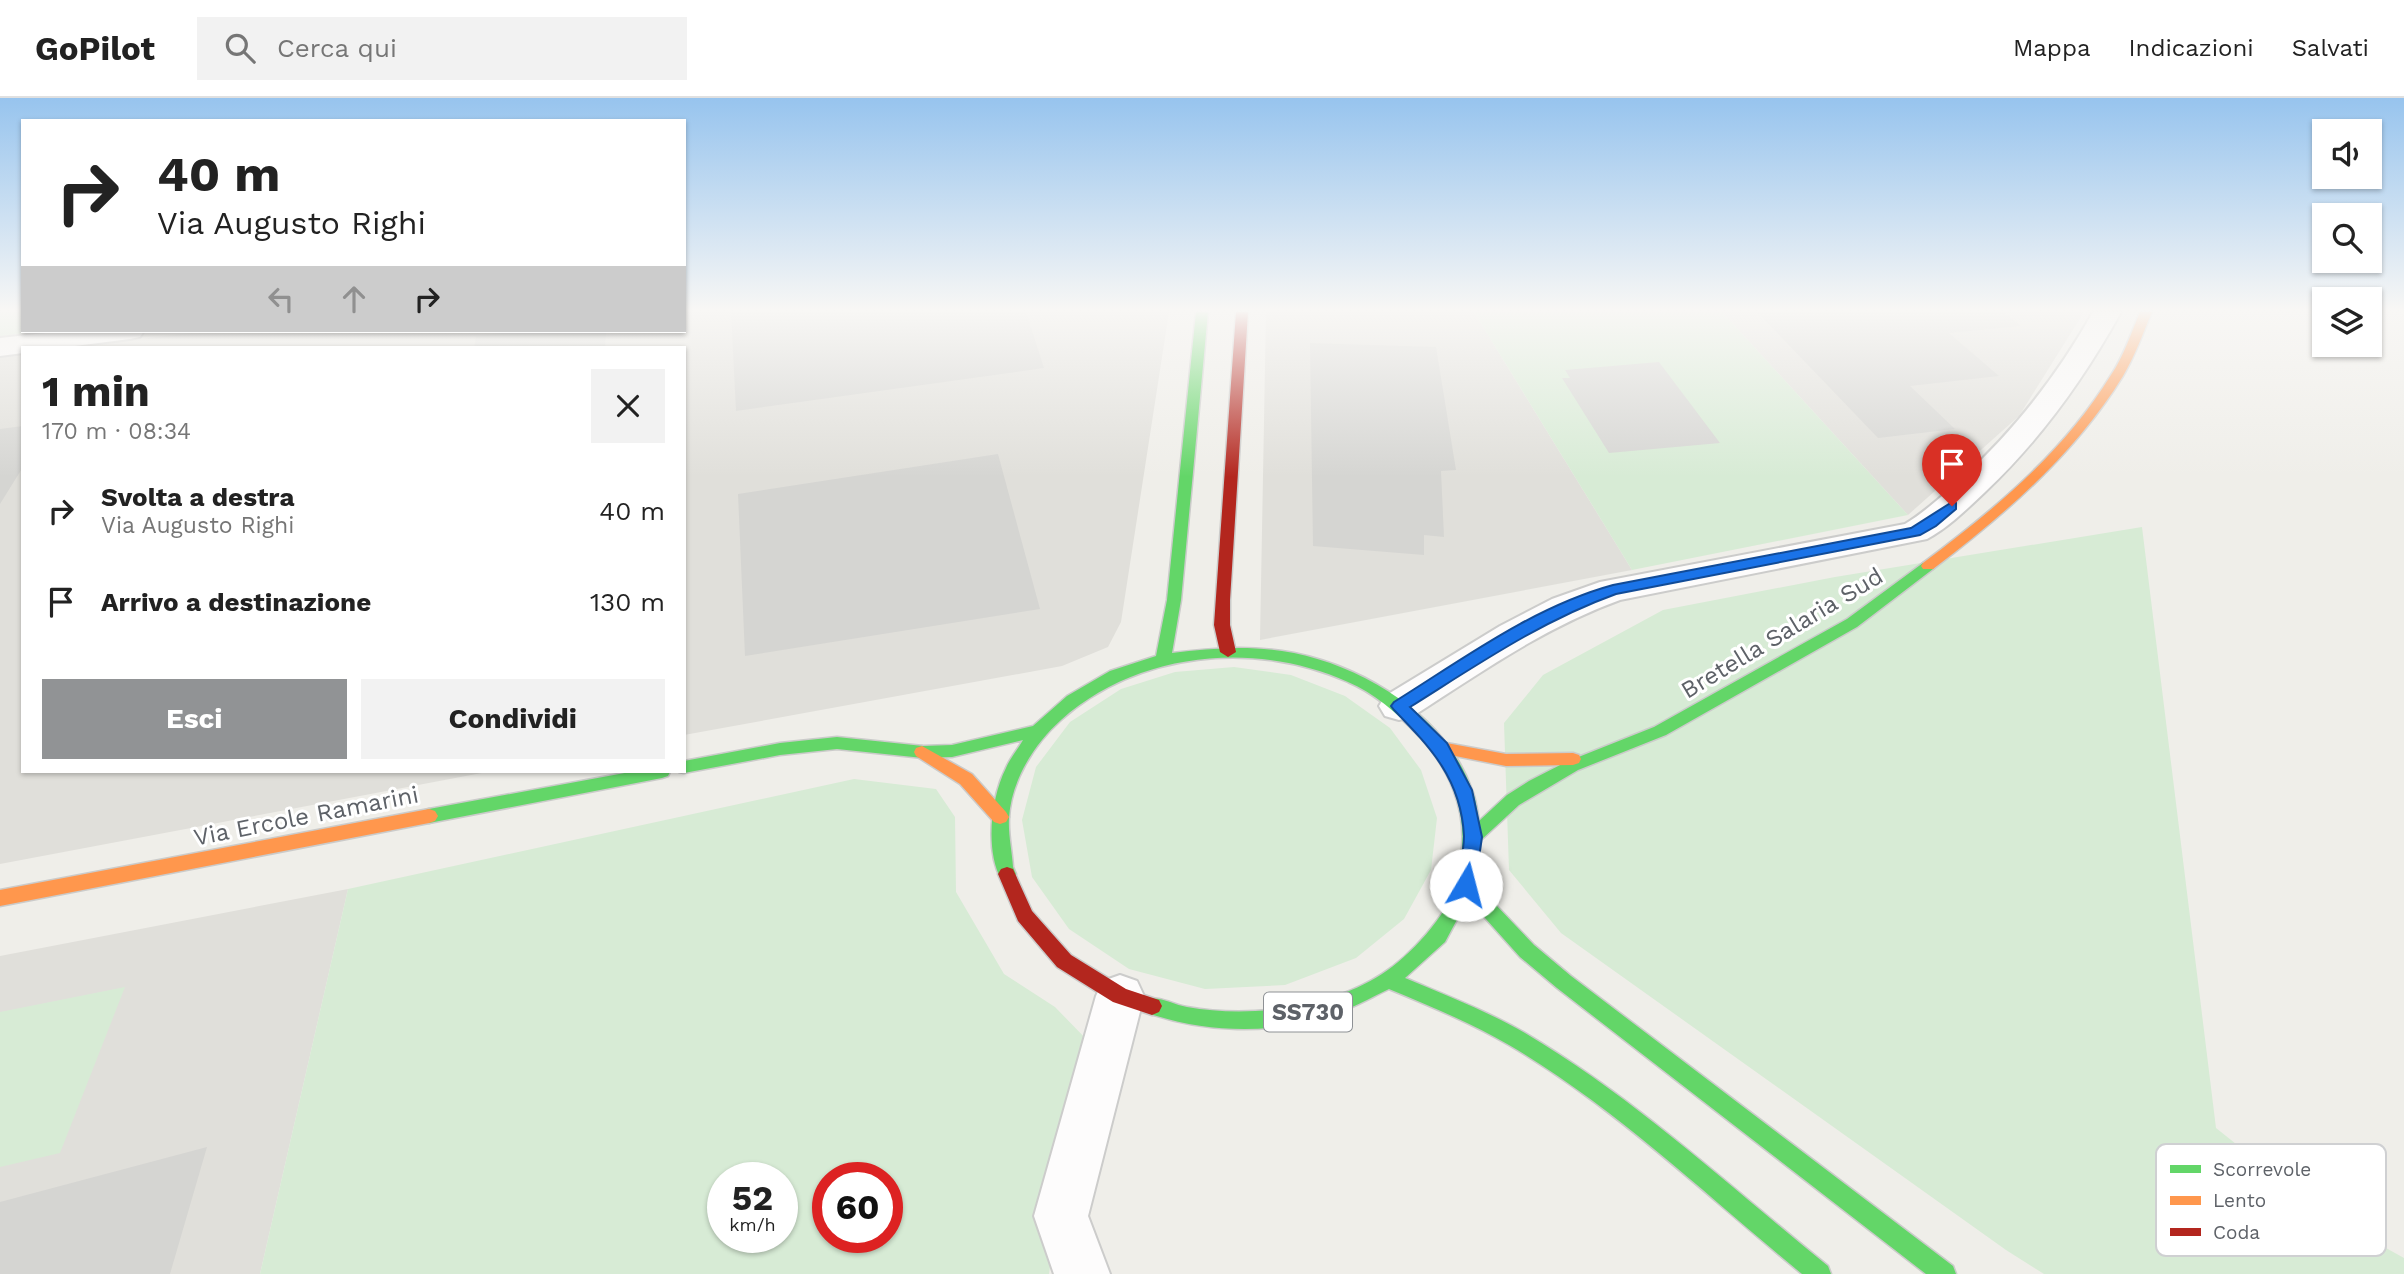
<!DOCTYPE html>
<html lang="it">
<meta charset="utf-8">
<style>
:root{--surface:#fff;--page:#f2f2f2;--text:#222;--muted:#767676;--line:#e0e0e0;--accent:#919395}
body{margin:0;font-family:"Work Sans",sans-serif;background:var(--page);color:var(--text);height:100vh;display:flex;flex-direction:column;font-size:26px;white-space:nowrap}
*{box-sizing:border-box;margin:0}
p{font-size:23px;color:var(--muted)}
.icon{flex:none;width:38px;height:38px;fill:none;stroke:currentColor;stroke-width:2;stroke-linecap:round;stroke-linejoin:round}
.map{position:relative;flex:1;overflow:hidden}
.sheet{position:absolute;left:21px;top:248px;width:665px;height:427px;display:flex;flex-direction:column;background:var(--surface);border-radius:0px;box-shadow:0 2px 5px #0004}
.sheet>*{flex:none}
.hud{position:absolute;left:21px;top:21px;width:665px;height:214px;border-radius:0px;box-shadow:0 2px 5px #0004;background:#fff;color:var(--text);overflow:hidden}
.fabs{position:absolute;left:2312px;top:21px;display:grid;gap:14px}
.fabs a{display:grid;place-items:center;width:70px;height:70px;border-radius:0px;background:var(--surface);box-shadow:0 2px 5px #0004;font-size:35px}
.speed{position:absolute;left:707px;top:1064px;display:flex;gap:14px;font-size:35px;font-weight:700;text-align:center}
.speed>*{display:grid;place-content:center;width:91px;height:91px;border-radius:50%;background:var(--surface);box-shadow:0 2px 5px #0004;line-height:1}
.speed small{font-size:18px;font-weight:400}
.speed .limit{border:10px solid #d22;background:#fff;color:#111}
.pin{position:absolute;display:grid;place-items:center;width:60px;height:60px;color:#fff;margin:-72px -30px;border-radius:50% 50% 50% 0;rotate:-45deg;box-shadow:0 0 7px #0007}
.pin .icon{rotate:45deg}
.me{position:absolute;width:77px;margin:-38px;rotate:8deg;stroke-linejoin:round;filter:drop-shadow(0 0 5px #0008)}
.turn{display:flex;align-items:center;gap:24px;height:147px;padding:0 21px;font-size:32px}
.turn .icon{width:91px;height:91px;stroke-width:2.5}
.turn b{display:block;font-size:49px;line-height:60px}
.lanes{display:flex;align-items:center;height:66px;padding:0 21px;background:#0003;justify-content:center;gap:35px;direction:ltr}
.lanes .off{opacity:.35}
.round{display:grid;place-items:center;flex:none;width:74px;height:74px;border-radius:0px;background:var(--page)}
.summary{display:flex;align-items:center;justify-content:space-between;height:119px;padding:0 21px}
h1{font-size:42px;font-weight:700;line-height:52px}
.cta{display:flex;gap:14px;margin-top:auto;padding:14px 21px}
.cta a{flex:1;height:80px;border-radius:0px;background:var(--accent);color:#fff;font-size:28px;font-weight:700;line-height:80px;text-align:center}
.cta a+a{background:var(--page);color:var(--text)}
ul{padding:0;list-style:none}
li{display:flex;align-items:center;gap:21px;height:91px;padding:0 21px}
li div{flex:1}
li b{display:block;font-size:26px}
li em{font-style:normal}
header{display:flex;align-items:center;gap:42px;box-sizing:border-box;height:98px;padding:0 35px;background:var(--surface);border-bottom:2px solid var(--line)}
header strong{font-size:33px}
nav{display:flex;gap:38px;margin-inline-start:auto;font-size:24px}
.search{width:490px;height:63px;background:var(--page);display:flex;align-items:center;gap:18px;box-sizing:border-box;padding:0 24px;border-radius:0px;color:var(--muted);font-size:26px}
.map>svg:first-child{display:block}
</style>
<header>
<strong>GoPilot</strong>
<div class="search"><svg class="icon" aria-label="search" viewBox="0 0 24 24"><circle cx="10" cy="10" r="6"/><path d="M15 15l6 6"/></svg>Cerca qui</div>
<nav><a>Mappa</a><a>Indicazioni</a><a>Salvati</a></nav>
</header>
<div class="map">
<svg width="2404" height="1176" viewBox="0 0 2404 1176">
<rect width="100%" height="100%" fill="#efeee9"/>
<path fill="#e0dfda" d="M 684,214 L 1169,214 L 1121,524 L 1108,549 L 1062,568 L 684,637 L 684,250 L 66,250 L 206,233 L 684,233 Z
M 1266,214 L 1474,214 L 1632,472 L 1260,542 Z
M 1722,214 L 2084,214 L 2019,318 L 1908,417 Z
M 23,256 L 23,674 L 487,674 L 0,766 L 0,259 Z
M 348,791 L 260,1176 L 0,1176 L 0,858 Z"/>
<path fill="#d7ebd5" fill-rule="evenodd" d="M 0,214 L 23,214 L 23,233 L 47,233 L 0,238 Z
M 1474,214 L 1722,214 L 1908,417 L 1632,472 Z
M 2142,429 L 2216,1030 L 2321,1114 L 2404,1160 L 2404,1176 L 2044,1176 L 2006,1152 L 1561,835 L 1509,772 L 1504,625 L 1543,577 L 1663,512 L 1835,479 Z
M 1234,569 L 1291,577 L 1345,598 L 1390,630 L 1421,672 L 1437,720 L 1431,772 L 1404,821 L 1356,860 L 1285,887 L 1205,891 L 1129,871 L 1069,831 L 1032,779 L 1022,722 L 1036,669 L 1070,624 L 1121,591 L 1175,574 Z
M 854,681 L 936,691 L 955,719 L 956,794 L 1004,876 L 1055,909 L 1091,946 L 1065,1062 L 1049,1176 L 260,1176 L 348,791 ZM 723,1080 L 782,1080 L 782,1139 L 723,1139 ZM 828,1080 L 887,1080 L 887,1139 L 828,1139 Z
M 125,889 L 60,1055 L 0,1069 L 0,914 Z"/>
<path fill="#d5d5d2" d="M 731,214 L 1026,214 L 1044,270 L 736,313 Z
M 1757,214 L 2004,214 L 2021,228 L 1949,235 L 1999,278 L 1910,288 L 1955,331 L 1878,340 Z
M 519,233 L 606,233 L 605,250 L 474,250 L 476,238 Z
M 1310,245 L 1436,249 L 1456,372 L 1441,373 L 1444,439 L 1424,437 L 1424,457 L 1313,448 Z
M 1659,264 L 1720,345 L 1609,355 L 1562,280 L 1570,280 L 1565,272 Z
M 23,328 L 23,369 L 0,406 L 0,331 Z
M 998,356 L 1040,511 L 745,558 L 738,396 Z
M 207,1049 L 170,1176 L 0,1176 L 0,1104 Z"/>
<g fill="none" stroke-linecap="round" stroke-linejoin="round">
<g stroke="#cccccb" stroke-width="4">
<path id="street" d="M 2093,214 L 2121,214 C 2084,281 2041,341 1985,394 C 1967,411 1949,429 1927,441 L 1620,502 C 1545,529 1480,575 1413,618 L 1399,622 L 1385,618 L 1379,608 L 1385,598 L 1500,528 L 1552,501 L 1600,484 L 1905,426 C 1925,414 1942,398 1960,382 C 2014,333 2057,278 2093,214 Z
M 63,233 L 144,233 L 140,239 L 130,241 L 59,250 L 23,250 L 23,255 L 0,258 L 0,240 Z
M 1120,877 L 1137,883 L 1144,898 L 1088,1118 L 1110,1176 L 1054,1176 L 1034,1118 L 1096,898 L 1103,883 Z"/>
</g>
<g stroke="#cbcbca" stroke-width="3">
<path id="fast" d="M 1196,214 L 1208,214 L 1181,502 L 1172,555 C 1212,550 1253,547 1294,555 C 1367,570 1446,619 1472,692 C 1476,701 1477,713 1479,723 L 1507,697 L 1529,683 L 1566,664 L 1654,629 L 1847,521 L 1923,465 L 1933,465 L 1935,468 L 1933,471 L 1857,529 L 1666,637 L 1578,672 L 1519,707 L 1481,742 L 1475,785 L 1534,847 L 1571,878 L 1953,1168 L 1956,1176 L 1926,1176 L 1557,890 L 1520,859 L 1468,801 L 1445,844 L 1405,880 C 1445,897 1487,913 1525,935 C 1635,1000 1729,1088 1828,1168 L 1831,1176 L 1802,1176 C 1707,1098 1616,1010 1509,947 C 1471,925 1430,908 1389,891 C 1370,900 1351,911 1330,918 C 1271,937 1203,935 1145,914 L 1142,908 L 1145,902 C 1159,897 1173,907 1187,909 C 1249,920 1328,911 1382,876 C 1409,859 1448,817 1457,785 C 1460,777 1460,767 1461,758 C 1468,712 1449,669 1417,636 C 1397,615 1374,595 1348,584 C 1255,542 1137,554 1061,622 C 1034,646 1011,683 1009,720 C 1008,736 1012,753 1013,769 L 1016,776 L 1013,781 L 1007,783 L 1001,781 C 985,752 991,699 1006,670 C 1010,660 1018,651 1023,642 L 952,659 L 923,660 L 837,651 L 780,657 L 684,675 L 679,674 L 684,674 L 684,663 L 780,645 L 837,639 L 923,648 L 952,647 L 1033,628 L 1067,598 L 1110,573 L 1156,558 L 1167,502 Z
M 630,674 L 670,674 L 668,678 L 662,680 L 429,725 L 423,723 L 420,718 L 423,713 L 429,711 Z"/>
</g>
<g stroke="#cbcbca" stroke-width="3">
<path id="slow" d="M 2140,214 L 2152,214 C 2143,235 2135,258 2123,278 C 2075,356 2005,416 1933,471 L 1923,471 L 1921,468 L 1923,465 C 1994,412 2064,354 2111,277 C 2124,258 2131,235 2140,214 Z
M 1441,644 L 1506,656 L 1573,655 L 1579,657 L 1581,661 L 1579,665 L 1573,667 L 1506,668 L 1435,654 L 1433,650 L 1435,646 Z
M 922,648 L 972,676 L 1006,714 L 1009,719 L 1006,724 L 1000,726 L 994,724 L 960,686 L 916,658 L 914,654 L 916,650 Z
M 429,711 L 435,713 L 438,718 L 435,723 L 429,725 L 0,808 L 0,792 Z"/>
</g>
<g stroke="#cbcbca" stroke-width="3">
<path id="jam" d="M 1236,214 L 1248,214 L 1230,502 L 1230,527 L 1236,554 L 1228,559 L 1220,554 L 1214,527 Z
M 1007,769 L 1013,771 L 1032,813 L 1071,857 L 1126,891 L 1159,902 L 1162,908 L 1159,914 L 1152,917 L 1113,904 L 1057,869 L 1018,823 L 998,776 L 1001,771 Z"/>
</g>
<use href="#street" fill="#fdfcfc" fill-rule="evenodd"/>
<use href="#fast" fill="#63d668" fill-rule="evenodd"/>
<use href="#slow" fill="#ff974d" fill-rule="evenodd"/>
<use href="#jam" fill="#b3261e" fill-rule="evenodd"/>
</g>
<linearGradient id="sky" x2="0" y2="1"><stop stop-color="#97c4ee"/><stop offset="0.56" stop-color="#f8f7f5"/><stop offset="1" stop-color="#f8f7f5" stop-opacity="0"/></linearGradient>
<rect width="2404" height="379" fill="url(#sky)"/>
<path fill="#1a73e8" stroke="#114b97" stroke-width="2" d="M 1952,404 L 1956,405 L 1956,411 L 1936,428 L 1920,437 L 1616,496 C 1541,523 1477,567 1410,609 L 1447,645 L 1472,692 L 1482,739 L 1475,787 L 1472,792 L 1466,795 L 1459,792 L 1457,787 C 1459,772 1464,754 1464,738 C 1461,681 1431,650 1394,612 L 1391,608 L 1394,604 C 1463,561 1533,509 1613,487 L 1911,430 Z"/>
<g text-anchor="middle" stroke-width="6" stroke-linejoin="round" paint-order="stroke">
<rect fill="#fff" stroke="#8e9195" stroke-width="2" x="1264" y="894.5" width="88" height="39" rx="5"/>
<g font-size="23" font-weight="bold" fill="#5e6268">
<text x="1308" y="922">SS730</text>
</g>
<g font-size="24" fill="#5e6268" stroke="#fff">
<text transform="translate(1782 535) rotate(-31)" y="8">Bretella Salaria Sud</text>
<text transform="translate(306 718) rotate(-11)" y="8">Via Ercole Ramarini</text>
</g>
</g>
<rect x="2156" y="1046" width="230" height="112" rx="10" fill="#fff" stroke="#cfd0d2" stroke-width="2"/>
<rect x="2170" y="1067" width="31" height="8" fill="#63d668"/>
<rect x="2170" y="1098" width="31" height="9" fill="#ff974d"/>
<rect x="2170" y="1130" width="31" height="8" fill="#b3261e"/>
<g font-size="19" fill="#5e6268">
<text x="2213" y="1078">Scorrevole</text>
<text x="2213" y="1109">Lento</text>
<text x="2213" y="1141">Coda</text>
</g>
</svg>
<div class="fabs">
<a><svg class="icon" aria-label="sound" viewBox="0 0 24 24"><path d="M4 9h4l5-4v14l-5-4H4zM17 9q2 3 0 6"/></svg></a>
<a><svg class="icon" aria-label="search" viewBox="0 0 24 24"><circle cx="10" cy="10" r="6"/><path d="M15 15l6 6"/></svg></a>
<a><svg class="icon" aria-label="layers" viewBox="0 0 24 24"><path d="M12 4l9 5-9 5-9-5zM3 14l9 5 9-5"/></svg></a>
</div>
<div class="speed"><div>52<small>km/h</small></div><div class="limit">60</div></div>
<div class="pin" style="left:1952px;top:408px;background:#d93025"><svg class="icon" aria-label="arrive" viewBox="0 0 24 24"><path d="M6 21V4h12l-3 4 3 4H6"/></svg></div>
<svg class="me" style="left:1466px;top:787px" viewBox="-20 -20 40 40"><circle r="19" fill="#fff"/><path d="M0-13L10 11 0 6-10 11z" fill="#1a73e8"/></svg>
<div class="hud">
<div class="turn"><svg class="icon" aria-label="right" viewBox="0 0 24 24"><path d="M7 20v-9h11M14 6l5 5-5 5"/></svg><div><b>40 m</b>Via Augusto Righi</div></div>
<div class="lanes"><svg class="icon off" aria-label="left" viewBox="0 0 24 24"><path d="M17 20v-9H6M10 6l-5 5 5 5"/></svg><svg class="icon off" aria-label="ahead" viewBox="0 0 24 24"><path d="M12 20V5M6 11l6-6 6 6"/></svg><svg class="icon" aria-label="right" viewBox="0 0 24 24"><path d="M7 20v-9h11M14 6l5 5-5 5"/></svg></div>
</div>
<section class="sheet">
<div class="summary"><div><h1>1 min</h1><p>170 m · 08:34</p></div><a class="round"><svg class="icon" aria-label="close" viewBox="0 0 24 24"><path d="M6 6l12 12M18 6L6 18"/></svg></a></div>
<ul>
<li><svg class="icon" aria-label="right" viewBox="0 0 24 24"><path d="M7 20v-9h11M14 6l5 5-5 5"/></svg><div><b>Svolta a destra</b><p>Via Augusto Righi</p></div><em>40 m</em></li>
<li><svg class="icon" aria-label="arrive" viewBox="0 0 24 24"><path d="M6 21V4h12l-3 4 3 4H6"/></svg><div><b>Arrivo a destinazione</b></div><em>130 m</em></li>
</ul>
<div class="cta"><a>Esci</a><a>Condividi</a></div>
</section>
</div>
